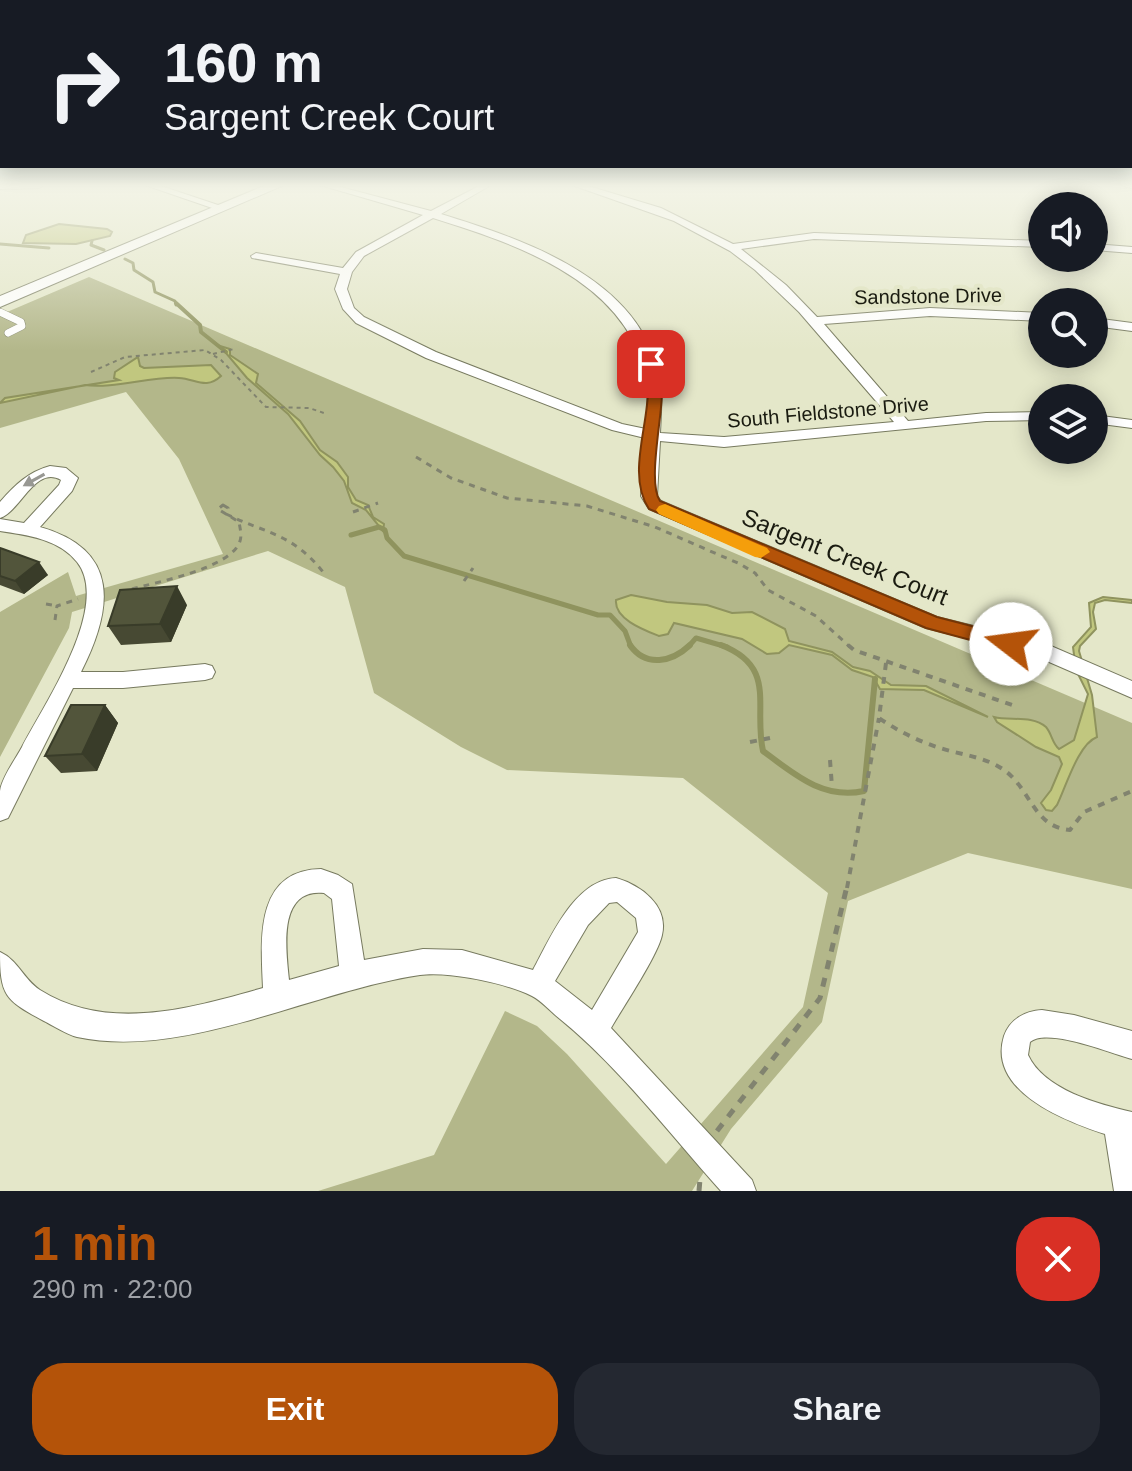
<!DOCTYPE html>
<meta charset="utf-8">
<style>
:root{--surface:#171b24;--page:#242831;--text:#f1f3f6;--muted:#9ea1a6;--accent:#b45309}
body{margin:0;font-family:Helvetica,sans-serif;background:var(--page);color:var(--text);height:100vh;display:flex;flex-direction:column;font-size:30px;white-space:nowrap}
*{box-sizing:border-box;margin:0}
p{font-size:26px;color:var(--muted)}
.icon{flex:none;width:44px;height:44px;fill:none;stroke:currentColor;stroke-width:2;stroke-linecap:round;stroke-linejoin:round}
.map{position:relative;height:1191px;overflow:hidden}
.sheet{display:flex;flex-direction:column;background:var(--surface);flex:1}
.sheet>*{flex:none}
.top-card{position:absolute;left:0px;top:0px;width:1132px;height:168px;box-shadow:0 4px 20px #0003;background:#171b24;color:var(--text);overflow:hidden}
.tools{position:absolute;left:1028px;top:192px;display:grid;gap:16px}
.tools a{display:grid;place-items:center;width:80px;height:80px;border-radius:50%;background:var(--surface);box-shadow:0 4px 20px #0003;font-size:40px}
.pin{position:absolute;display:grid;place-items:center;width:68px;height:68px;color:#fff;margin:-34px;border-radius:16px;box-shadow:0 4px 12px #0006}
.me{position:absolute;width:88px;margin:-44px;rotate:285deg;stroke-linejoin:round;filter:drop-shadow(0 0 6px #0008)}
.turn{display:flex;align-items:center;gap:28px;height:168px;padding:0 32px;font-size:36px}
.turn .icon{width:104px;height:104px;stroke-width:2.5}
.turn b{display:block;font-size:56px;line-height:68px}
.round{display:grid;place-items:center;flex:none;width:84px;height:84px;border-radius:32px;background:var(--page)}
.head{display:flex;align-items:center;justify-content:space-between;height:136px;padding:0 32px}
h1{font-size:48px;font-weight:600;line-height:60px;color:var(--accent)}
.primary-button{display:flex;gap:16px;margin-top:auto;padding:16px 32px}
.primary-button a{flex:1;height:92px;border-radius:32px;background:var(--accent);color:#fff;font-size:32px;font-weight:600;line-height:92px;text-align:center}
.primary-button a+a{background:var(--page);color:var(--text)}
.map>svg:first-child{display:block}
</style>
<div class="map">
<svg width="1132" height="1191" viewBox="0 0 1132 1191">
<rect width="100%" height="100%" fill="#e4e7c9"/>
<path fill="#b3b78a" d="M 89,277 L 1132,723 L 1132,889 L 968,853 L 848,901 L 822,1022 L 731,1129 L 692,1191 L 318,1191 L 434,1155 L 505,1011 L 537,1026 L 567,1054 L 666,1164 L 803,1007 L 828,893 L 683,778 L 507,770 L 461,747 L 374,693 L 345,587 L 268,551 L 72,612 L 69,628 L 0,757 L 0,612 L 68,572 L 76,596 L 223,554 L 179,459 L 126,392 L 0,428 L 0,315 Z"/>
<path fill="#c1c77f" stroke="#8f935e" stroke-width="2" d="M 59,224 L 107,229 L 112,232 L 110,236 L 76,244 L 23,243 L 26,235 Z
M 220,346 L 230,349 L 230,355 L 258,374 L 256,383 L 300,421 L 320,450 L 337,462 L 348,477 L 348,487 L 356,500 L 368,505 L 373,517 L 384,524 L 383,531 L 366,510 L 352,503 L 344,481 L 333,467 L 320,455 L 288,414 L 247,378 Z
M 138,357 L 140,366 L 144,368 L 211,365 L 221,376 C 206,390 196,379 179,378 C 152,376 113,389 85,385 L 0,403 L 5,398 L 119,380 L 114,378 L 115,372 Z
M 631,595 L 667,602 L 707,605 L 732,613 L 752,612 L 785,629 L 789,641 L 832,652 L 853,667 L 870,671 L 891,685 L 926,686 L 988,717 L 924,690 L 880,689 L 873,677 L 852,670 L 832,655 L 789,645 L 779,653 L 767,654 L 742,639 L 674,623 L 668,634 L 659,636 C 644,630 614,619 616,600 Z
M 1103,597 L 1132,600 L 1132,603 L 1105,600 L 1095,603 L 1093,612 L 1096,629 L 1080,646 L 1079,651 L 1092,695 L 1097,737 C 1078,744 1066,787 1057,805 L 1052,811 L 1046,810 L 1041,803 L 1051,790 L 1062,764 L 1059,757 L 1036,747 L 997,722 L 994,717 C 1010,721 1032,715 1046,727 C 1052,734 1052,743 1059,749 L 1074,740 L 1088,694 L 1076,670 L 1073,647 L 1091,627 L 1089,603 Z"/>
<g fill="none" stroke-linecap="round" stroke-linejoin="round">
<path stroke="#8f935e" stroke-width="3" d="M 92,241 L 91,245 L 104,250
M 0,244 L 49,248
M 125,259 L 133,263 L 134,270 L 153,282 L 155,292 L 175,301 L 176,305"/>
<path stroke="#8f935e" stroke-width="4" d="M 176,303 L 200,325 L 201,332 L 226,352"/>
<path stroke="#8f935e" stroke-width="5" d="M 351,535 L 379,527 L 385,530 L 387,538 L 404,556 L 598,615 L 610,615 L 625,631 L 631,647
M 688,647 L 696,638 L 727,647"/>
<path stroke="#8f935e" stroke-width="6" d="M 630,645 C 646,668 672,662 690,645
M 721,645 C 778,667 753,706 763,751 C 794,774 823,800 864,791 L 875,679"/>
<g stroke="#777a5f" stroke-width="8">
<path id="lane" d="M 0,312 L 21,322 L 22,326 L 8,333"/>
</g>
<g stroke="#777a5f" stroke-width="2">
<path id="street" d="M 0,185 L 44,185 L 39,188 L 0,189 Z
M 145,185 L 158,185 L 227,208 L 218,210 Z
M 320,185 L 333,185 L 431,211 L 481,185 L 491,185 L 441,214 C 522,239 637,277 658,372 C 663,391 661,412 660,433 L 724,437 L 894,422 L 799,312 L 755,270 L 730,251 L 674,221 L 572,185 L 585,185 L 661,208 L 733,244 L 814,233 L 1042,241 L 1042,247 L 814,239 L 741,249 L 786,285 L 817,317 L 930,308 L 1042,313 L 1042,321 L 930,316 L 824,324 L 908,421 L 986,413 L 1042,412 L 1042,420 L 986,421 L 724,447 L 660,441 L 657,496 L 661,501 L 937,617 L 1044,643 L 1132,681 L 1132,698 L 1033,655 L 926,628 L 649,509 L 641,496 L 645,438 L 612,430 L 426,358 L 356,323 L 343,309 L 335,289 L 340,274 L 252,258 L 251,256 L 256,253 L 343,268 L 356,252 L 423,215 ZM 433,218 C 513,243 619,278 644,368 C 650,387 647,410 646,429 L 622,424 L 436,352 L 364,317 L 354,308 L 347,289 L 352,272 L 364,256 Z
M 1124,185 L 1132,185 L 1132,188 L 1126,187 Z
M 1094,244 L 1132,247 L 1132,253 L 1094,250 Z
M 1094,318 L 1132,323 L 1132,331 L 1094,326 Z
M 1094,415 L 1132,420 L 1132,428 L 1094,423 Z
M 50,466 L 66,468 L 78,478 L 72,491 L 40,527 C 121,550 113,609 81,672 L 123,672 L 205,664 L 212,666 L 215,672 L 212,678 L 205,680 L 123,688 L 73,688 L 8,818 L 0,821 C 0,812 0,801 0,791 C 2,777 15,760 22,747 C 43,706 112,606 77,562 C 59,539 27,535 0,531 L 0,519 L 24,523 L 59,485 L 61,480 C 35,465 20,512 0,518 L 0,502 C 15,485 28,472 50,466 Z
M 321,869 L 338,875 L 352,884 L 364,960 L 423,949 L 462,950 L 533,970 C 550,939 574,880 616,878 C 640,885 669,905 662,935 C 658,955 623,1007 611,1028 L 752,1180 L 756,1191 L 721,1191 C 669,1133 620,1068 560,1019 C 551,1012 542,1001 532,996 C 506,983 448,971 420,975 C 312,991 184,1060 77,1037 C 66,1034 54,1026 44,1021 C 5,1000 0,996 0,952 C 18,960 24,980 40,990 C 108,1033 192,1008 263,988 C 261,941 254,870 321,869 ZM 324,893 L 332,899 L 339,966 L 289,980 C 286,950 277,888 324,893 ZM 617,902 L 636,918 L 638,932 L 592,1010 L 555,981 L 588,925 L 609,903 Z
M 1042,1010 L 1074,1015 L 1132,1031 L 1132,1059 C 1110,1053 1047,1027 1030,1042 L 1028,1055 C 1044,1090 1098,1104 1132,1112 L 1132,1191 L 1114,1191 L 1105,1134 C 1065,1121 987,1091 1004,1036 C 1010,1019 1025,1011 1042,1010 Z"/>
</g>
<g stroke="#777a5f" stroke-width="2">
<path id="secondary" d="M 266,185 L 284,185 L 0,307 L 0,296 Z"/>
</g>
<path stroke="#81836f" stroke-width="2" stroke-dasharray="4 4" stroke-linecap="butt" d="M 213,354 L 234,349
M 91,372 L 125,357 L 205,350 L 221,360 L 266,407 L 309,408 L 324,413"/>
<path stroke="#81836f" stroke-width="3" stroke-dasharray="6 6" stroke-linecap="butt" d="M 416,457 L 451,478 L 507,498 L 587,506 L 655,527 L 740,564 L 755,573 L 768,590 L 816,616 L 850,647
M 223,505 L 228,508 L 226,514 L 218,509 Z
M 353,512 L 378,503
M 226,514 C 267,534 292,533 323,572
M 464,581 L 473,568
M 132,589 C 157,582 232,568 240,541 C 242,535 240,528 239,522 L 226,514
M 46,604 L 57,606
M 55,620 L 57,606 L 78,599"/>
<path stroke="#81836f" stroke-width="4" stroke-dasharray="7 7" stroke-linecap="butt" d="M 848,645 L 854,650 L 1015,706
M 886,663 L 879,718 C 898,731 918,741 940,748 C 962,755 986,757 1004,770 C 1031,789 1033,827 1070,830 L 1084,812 L 1132,791
M 750,742 L 770,738
M 830,760 L 832,787
M 847,888 L 879,718"/>
<path stroke="#81836f" stroke-width="5" stroke-dasharray="9 9" stroke-linecap="butt" d="M 717,1131 L 820,998 L 847,886
M 699,1191 L 700,1179"/>
<use href="#lane" stroke="#fff" stroke-width="7"/>
<use href="#street" fill="#fff" fill-rule="evenodd"/>
<use href="#secondary" fill="#fff" fill-rule="evenodd"/>
</g>
<path fill="#474933" d="M 0,548 L 48,575 L 24,594 L 0,585 Z
M 187,605 L 171,642 L 121,645 L 108,626 Z
M 105,705 L 118,723 L 97,771 L 61,773 L 45,756 Z"/>
<path fill="#393c29" d="M 39,562 L 48,575 L 24,594 L 15,581 Z
M 177,586 L 187,605 L 171,642 L 160,624 Z
M 105,705 L 118,723 L 97,771 L 82,754 Z"/>
<path fill="#52553b" stroke="#393c29" stroke-width="2" d="M 0,548 L 3,549 L 39,562 L 15,581 L 0,576 Z
M 177,586 L 160,624 L 108,626 L 120,590 Z
M 71,705 L 105,705 L 82,754 L 45,756 Z"/>
<defs><path id="oneway-solid" d="M-6-.8H1V-3.2L6.5 0L1 3.2V.8H-6Z" transform="scale(2)"/></defs>
<use fill="#989893" href="#oneway-solid" transform="translate(34 480) rotate(151)"/>
<linearGradient id="sky" x2="0" y2="1"><stop stop-color="#98bcbe"/><stop offset="0.53" stop-color="#f3f4e7"/><stop offset="1" stop-color="#f3f4e7" stop-opacity="0"/></linearGradient>
<rect width="1132" height="351" fill="url(#sky)"/>
<path fill="#b45309" stroke="#753606" stroke-width="2" d="M 651,360 L 657,364 C 659,372 662,381 662,389 C 663,415 647,482 660,501 L 937,617 L 1018,638 L 1021,644 L 1018,649 L 1011,651 L 926,628 L 649,509 C 627,476 648,427 648,390 C 648,381 645,373 644,364 Z"/>
<path fill="#f59e0b" d="M 665,504 L 767,548 L 770,552 L 761,558 L 755,557 L 659,514 L 656,510 L 659,506 Z"/>
<g text-anchor="middle" stroke-width="8" stroke-linejoin="round" paint-order="stroke">
<g font-size="20" fill="#1a1b10" stroke="#e4e7c9">
<text transform="translate(928 296) rotate(-1)" y="7">Sandstone Drive</text>
<text transform="translate(828 412) rotate(-5)" y="7">South Fieldstone Drive</text>
</g>
<g font-size="24" fill="#1a1b10" stroke="#e4e7c9">
<text transform="translate(845 557) rotate(22)" y="8">Sargent Creek Court</text>
</g>
</g>
</svg>
<div class="tools">
<a><svg class="icon" aria-label="sound" viewBox="0 0 24 24"><path d="M4 9h4l5-4v14l-5-4H4zM17 9q2 3 0 6"/></svg></a>
<a><svg class="icon" aria-label="search" viewBox="0 0 24 24"><circle cx="10" cy="10" r="6"/><path d="M15 15l6 6"/></svg></a>
<a><svg class="icon" aria-label="layers" viewBox="0 0 24 24"><path d="M12 4l9 5-9 5-9-5zM3 14l9 5 9-5"/></svg></a>
</div>
<div class="pin" style="left:651px;top:364px;background:#d93025"><svg class="icon" aria-label="arrive" viewBox="0 0 24 24"><path d="M6 21V4h12l-3 4 3 4H6"/></svg></div>
<svg class="me" style="left:1011px;top:644px" viewBox="-20 -20 40 40"><circle r="19" fill="#fff"/><path d="M0-13L10 11 0 6-10 11z" fill="#b45309"/></svg>
<div class="top-card">
<div class="turn"><svg class="icon" aria-label="right" viewBox="0 0 24 24"><path d="M7 20v-9h11M14 6l5 5-5 5"/></svg><div><b>160 m</b>Sargent Creek Court</div></div>
</div>
</div>
<section class="sheet">
<div class="head"><div><h1>1 min</h1><p>290 m · 22:00</p></div><a class="round" style="background:#d93025;color:#fff"><svg class="icon" aria-label="close" viewBox="0 0 24 24"><path d="M6 6l12 12M18 6L6 18"/></svg></a></div>
<div class="primary-button"><a>Exit</a><a>Share</a></div>
</section>
